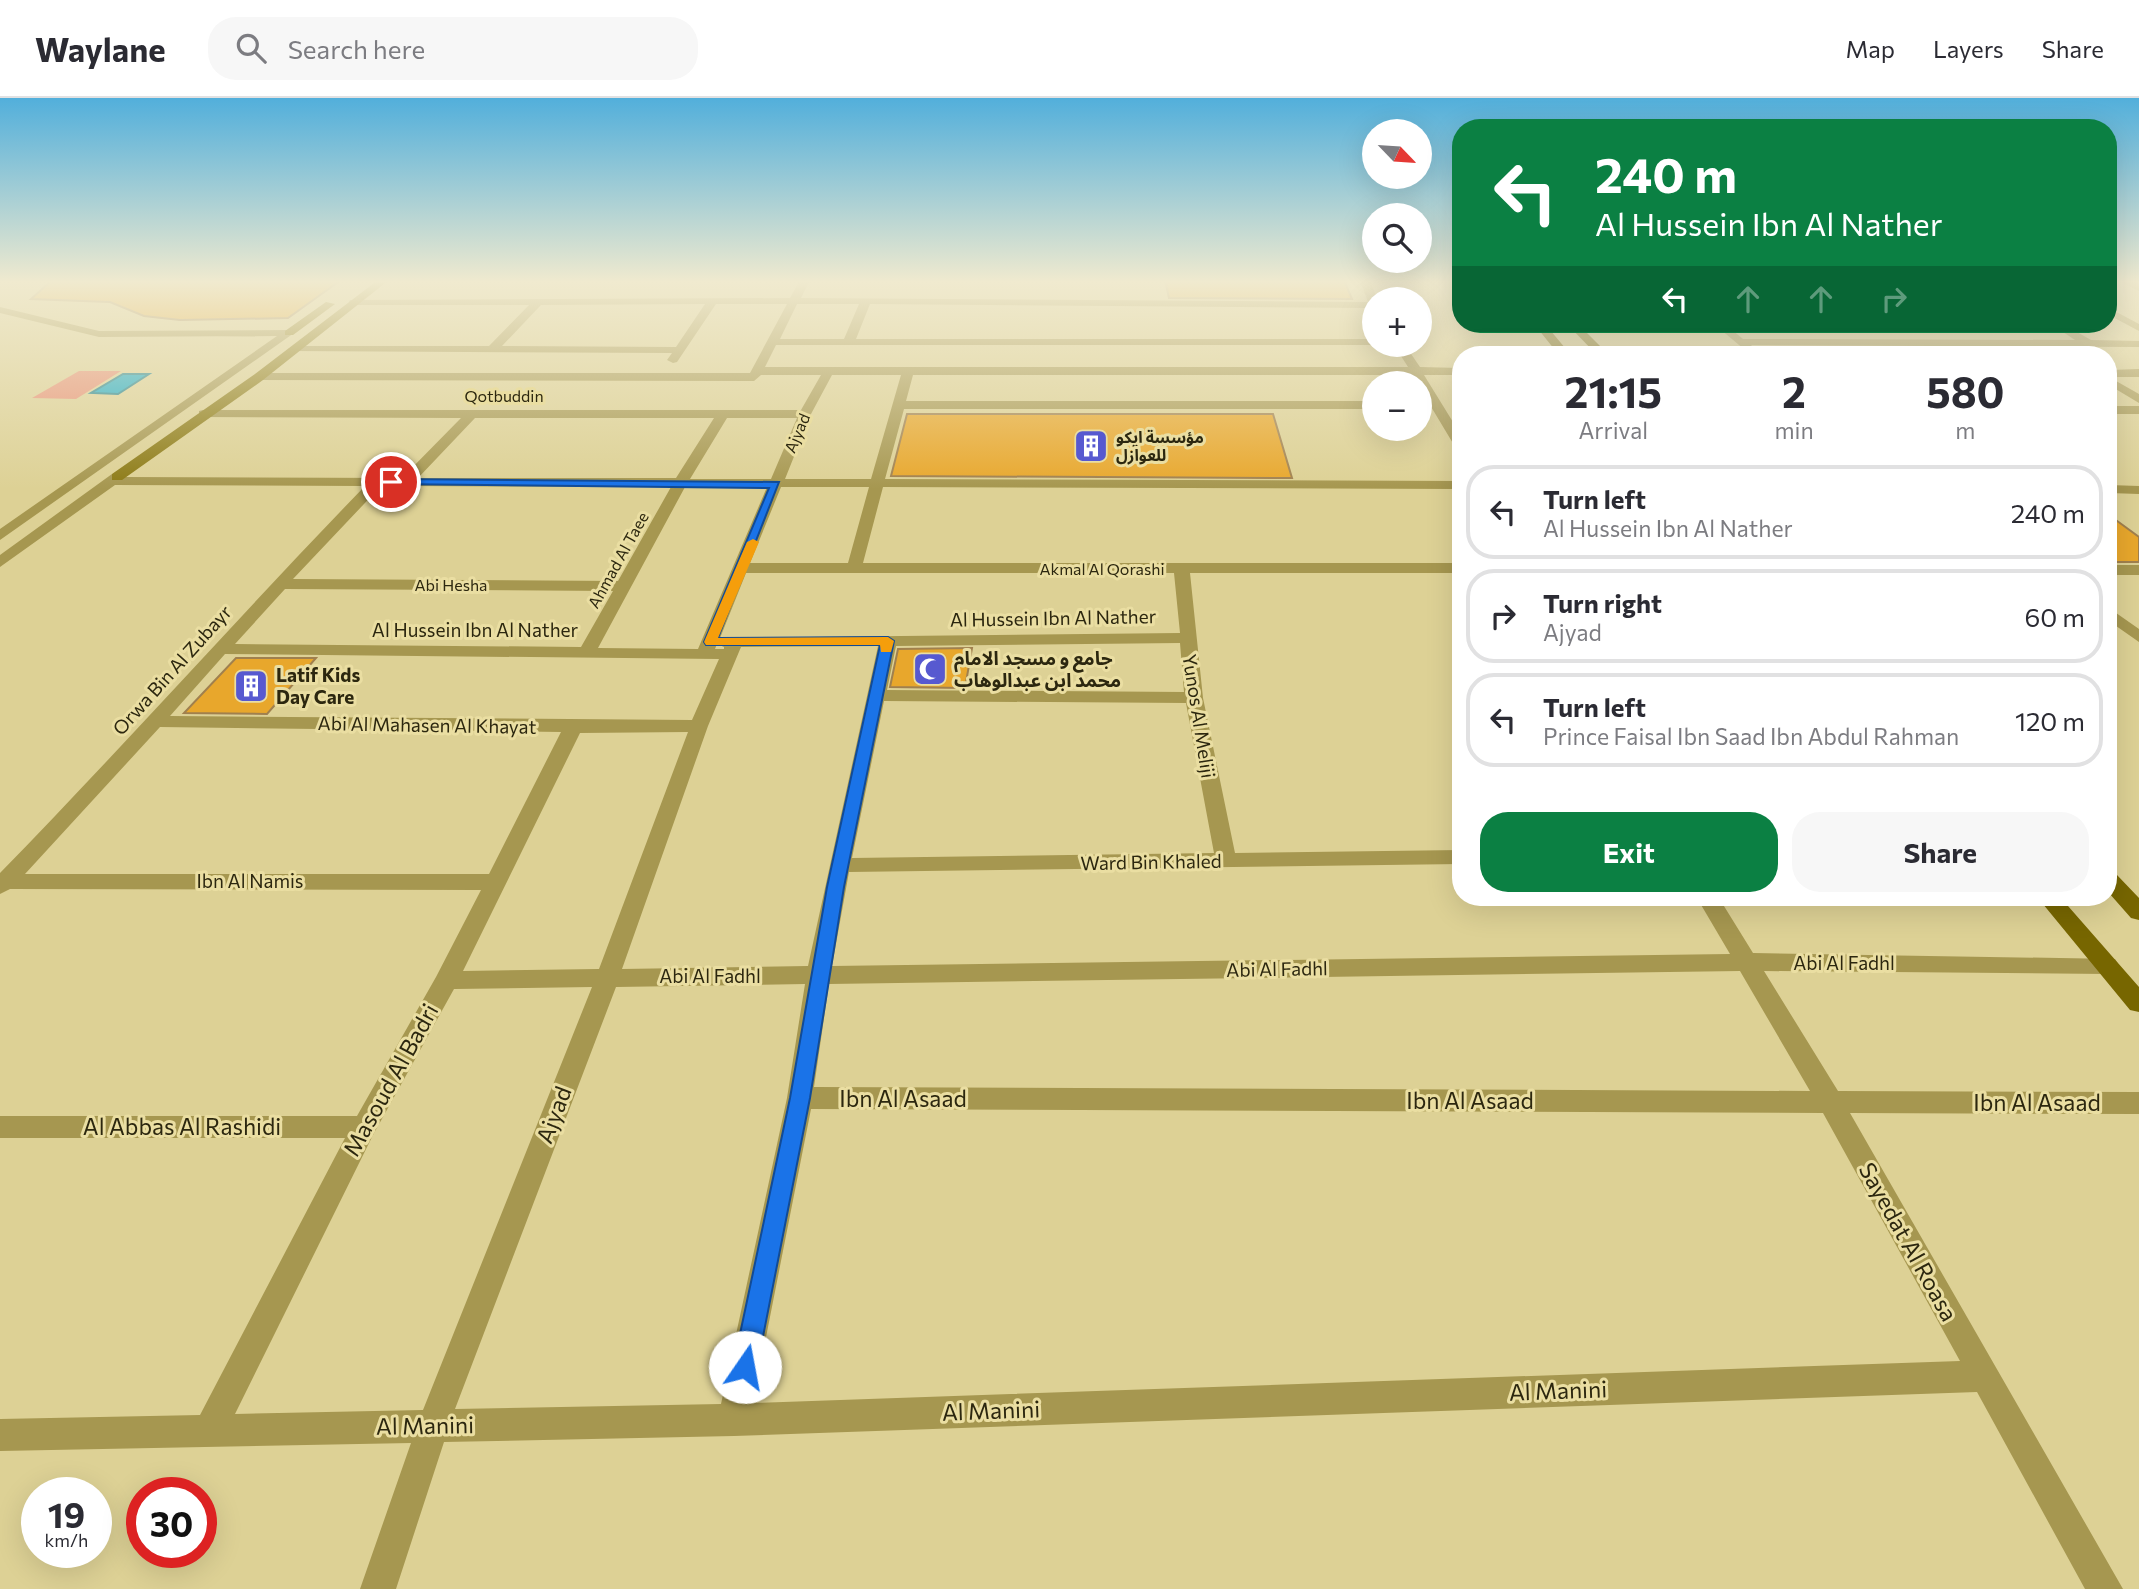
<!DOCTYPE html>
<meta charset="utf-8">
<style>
:root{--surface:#fff;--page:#f7f7f7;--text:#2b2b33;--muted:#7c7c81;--line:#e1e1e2;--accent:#0b8043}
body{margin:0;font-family:Commissioner,"Noto Sans Arabic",sans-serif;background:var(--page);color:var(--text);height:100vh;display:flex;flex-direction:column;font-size:26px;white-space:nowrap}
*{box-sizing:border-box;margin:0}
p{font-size:23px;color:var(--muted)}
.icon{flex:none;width:38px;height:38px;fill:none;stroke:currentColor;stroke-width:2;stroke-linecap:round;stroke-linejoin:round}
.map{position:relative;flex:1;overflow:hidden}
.details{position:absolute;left:1452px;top:248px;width:665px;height:560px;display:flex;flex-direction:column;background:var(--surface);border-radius:28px;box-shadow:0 7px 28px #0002}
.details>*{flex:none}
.guide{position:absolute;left:1452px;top:21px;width:665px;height:214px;border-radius:28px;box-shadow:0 7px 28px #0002;background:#0b8043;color:#fff;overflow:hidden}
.needle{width:46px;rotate:115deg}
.tools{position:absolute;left:1362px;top:21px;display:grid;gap:14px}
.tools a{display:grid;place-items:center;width:70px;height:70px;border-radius:50%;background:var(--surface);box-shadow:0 7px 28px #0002;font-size:35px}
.speed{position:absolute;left:21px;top:1379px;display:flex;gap:14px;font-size:35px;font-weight:700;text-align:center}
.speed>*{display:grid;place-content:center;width:91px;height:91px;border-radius:50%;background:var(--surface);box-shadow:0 7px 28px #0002;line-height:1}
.speed small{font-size:18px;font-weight:400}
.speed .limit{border:10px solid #d22;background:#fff;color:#111}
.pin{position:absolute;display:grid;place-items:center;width:60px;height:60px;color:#fff;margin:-30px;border:4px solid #fff;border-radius:50%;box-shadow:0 2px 7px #0007}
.me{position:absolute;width:77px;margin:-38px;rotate:12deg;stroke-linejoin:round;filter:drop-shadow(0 0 5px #0008)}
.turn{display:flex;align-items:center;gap:24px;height:147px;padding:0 28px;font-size:32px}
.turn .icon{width:91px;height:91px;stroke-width:2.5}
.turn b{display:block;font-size:49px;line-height:60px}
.lanes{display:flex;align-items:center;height:66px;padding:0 28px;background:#0003;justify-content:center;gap:35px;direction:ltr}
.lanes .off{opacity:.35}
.eta{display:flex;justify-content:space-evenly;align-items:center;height:119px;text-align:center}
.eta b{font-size:42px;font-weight:700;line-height:49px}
.cta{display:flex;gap:14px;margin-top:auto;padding:14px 28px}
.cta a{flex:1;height:80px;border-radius:28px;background:var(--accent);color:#fff;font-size:28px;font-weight:700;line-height:80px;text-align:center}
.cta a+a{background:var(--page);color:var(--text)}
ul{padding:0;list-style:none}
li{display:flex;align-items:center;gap:21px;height:94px;margin:0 14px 10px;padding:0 14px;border:4px solid var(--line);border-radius:28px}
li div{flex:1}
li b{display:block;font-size:26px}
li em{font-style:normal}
header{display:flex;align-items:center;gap:42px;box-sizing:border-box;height:98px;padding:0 35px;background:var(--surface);border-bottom:2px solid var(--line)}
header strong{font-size:33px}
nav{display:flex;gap:38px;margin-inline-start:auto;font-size:24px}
.search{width:490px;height:63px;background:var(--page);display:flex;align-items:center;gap:18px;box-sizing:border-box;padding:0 24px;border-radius:28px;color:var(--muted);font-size:26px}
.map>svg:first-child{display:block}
</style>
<header>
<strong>Waylane</strong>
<div class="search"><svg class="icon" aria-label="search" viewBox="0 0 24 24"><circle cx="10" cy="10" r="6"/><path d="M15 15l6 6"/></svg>Search here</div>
<nav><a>Map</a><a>Layers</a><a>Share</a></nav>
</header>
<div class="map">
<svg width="2139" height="1491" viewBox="0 0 2139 1491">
<rect width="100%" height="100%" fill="#ddd195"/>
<path fill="#e88f74" d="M 79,273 L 121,273 L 76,301 L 32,300 Z"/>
<path fill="#11a8c7" stroke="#198190" stroke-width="2" d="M 123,276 L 149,276 L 118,296 L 91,295 Z"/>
<path fill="#e8a72c" stroke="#a0804e" stroke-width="2" d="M 52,182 L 341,182 L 288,220 L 180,222 L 144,218 L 110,204 L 31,201 Z
M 1165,182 L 1344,182 L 1352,201 L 1169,200 Z
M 907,316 L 1273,316 L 1292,380 L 891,378 Z
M 2109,417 L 2139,439 L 2139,464 L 2109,464 Z
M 972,550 L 965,590 L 890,589 L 898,551 Z
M 236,560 L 316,560 L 267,616 L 184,615 Z"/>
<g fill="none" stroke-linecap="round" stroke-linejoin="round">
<path fill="#a69750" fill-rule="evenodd" d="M 800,182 L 810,182 L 801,200 L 1368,204 L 1360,182 L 1370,182 L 1377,201 L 1374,201 L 1374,210 L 870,206 L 856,241 L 1374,241 L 1374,247 L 1376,247 L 776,247 L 765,269 L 1408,269 L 1394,247 L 1405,247 L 1420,269 L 1461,270 L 1461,277 L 1424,277 L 1461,337 L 1461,351 L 1454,347 L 1412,277 L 913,277 L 906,303 L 1374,303 L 1374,311 L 904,311 L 885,381 L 1461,383 L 1461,391 L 883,389 L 863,465 L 1461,465 L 1461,475 L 1190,475 L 1203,600 L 1235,755 L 1461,752 L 1461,766 L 849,774 L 832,868 L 1730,856 L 1697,800 L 1719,800 L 1753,855 L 2115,861 L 2119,867 L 2115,873 L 2107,876 L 1764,873 L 1838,993 L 2139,994 L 2139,1016 L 1850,1015 L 2123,1491 L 2085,1491 L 1977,1294 L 734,1338 L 444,1344 L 396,1491 L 360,1491 L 411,1345 L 0,1353 L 0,1321 L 200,1317 L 345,1040 L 0,1040 L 0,1018 L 357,1018 L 436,879 L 481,792 L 10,791 L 0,796 L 0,775 C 125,647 242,515 365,388 L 115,387 L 0,469 L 0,457 L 112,376 L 124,379 L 402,380 L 461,320 L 199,319 L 199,313 L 203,312 L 801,312 L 821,277 L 761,277 L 754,283 L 255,282 L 255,276 L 259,275 L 750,275 L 787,206 L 716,206 L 677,264 L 673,265 L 667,262 L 672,255 L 290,253 L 288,251 L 294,248 L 489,248 L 529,207 L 354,207 L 349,204 L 350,202 L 790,200 ZM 705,206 L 676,249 L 502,248 L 541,207 ZM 797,206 L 859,206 L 844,241 L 780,241 ZM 832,277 L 901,277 L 871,381 L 785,381 L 811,316 ZM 475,320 L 714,320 L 676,380 L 418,380 ZM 727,320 L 797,320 L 771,381 L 690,381 ZM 381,388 L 406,388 L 671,389 L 618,483 L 293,481 ZM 685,389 L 767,389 L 698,551 L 598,550 ZM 781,389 L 869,389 L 848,465 L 750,465 ZM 746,475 L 1174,475 L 1180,535 L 720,540 ZM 285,491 L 613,493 L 581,549 L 235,546 ZM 1180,545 L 1184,594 L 887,592 L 896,548 ZM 717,546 L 724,549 L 724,551 L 715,551 ZM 878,548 L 808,868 L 622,871 L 708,628 L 741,549 ZM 225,556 L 719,561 L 692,622 L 170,618 ZM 884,603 L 1186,605 L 1214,755 L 852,760 ZM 160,629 L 561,634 L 489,776 L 25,776 ZM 688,634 L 599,871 L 463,873 L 580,635 ZM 1740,873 L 1810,993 L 814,989 L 829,886 ZM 805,886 L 787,1000 L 721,1306 L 455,1311 L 616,889 ZM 592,889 L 423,1312 L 235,1316 L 373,1037 L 454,891 ZM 811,1011 L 1823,1015 L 1960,1263 L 753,1305 Z
M 2117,182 L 2130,182 L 2139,186 L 2139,193 Z
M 0,209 L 99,233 L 289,232 L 294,235 L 0,442 L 0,431 L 277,238 L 99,239 L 0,215 Z
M 2109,210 L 2139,226 L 2139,233 L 2109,217 Z
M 1714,226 L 1725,226 L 1743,241 L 2075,242 L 2051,226 L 2063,226 L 2091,242 L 2139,243 L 2139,249 L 1751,247 L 1758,254 L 1751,257 Z
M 2139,271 L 2139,279 L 2109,279 L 2139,296 L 2139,305 L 2109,287 L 2109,272 Z
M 2109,308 L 2139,308 L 2139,316 L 2109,316 Z
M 2109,387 L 2139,388 L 2139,396 L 2109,395 Z
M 2109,467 L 2139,467 L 2139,477 L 2109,477 Z
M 2109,510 L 2139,531 L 2139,544 L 2109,523 Z"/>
<path fill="#8c7a15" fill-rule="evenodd" d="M 378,182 L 389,182 L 263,282 L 122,382 L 112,382 L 112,376 L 255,276 Z
M 326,204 L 335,206 L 293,237 L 285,237 L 285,233 Z"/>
<path fill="#760" fill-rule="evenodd" d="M 1534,226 L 1545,226 L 1571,257 L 1559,257 Z
M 1567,226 L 1578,226 L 1609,257 L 1597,257 Z
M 2109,775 L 2117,777 L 2139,800 L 2139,822 L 2131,820 L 2109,795 Z
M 2038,800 L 2061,800 L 2139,889 L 2139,914 L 2130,912 Z"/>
</g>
<linearGradient id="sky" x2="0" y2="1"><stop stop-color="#52afdb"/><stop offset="0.47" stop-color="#f0eacf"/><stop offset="1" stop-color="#f0eacf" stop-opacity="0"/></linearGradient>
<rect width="2139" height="391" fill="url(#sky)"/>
<path fill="#1a73e8" stroke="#114b97" stroke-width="2" d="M 391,381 L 779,384 L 718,540 L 888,539 L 894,543 L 844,789 L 810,1000 L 757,1269 L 753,1277 L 745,1281 L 736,1277 L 733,1269 L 790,1000 L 827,789 L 880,547 L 706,547 L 704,544 L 769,390 L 387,386 L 387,382 Z"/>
<path fill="#f59e0b" d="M 753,441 L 759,444 L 718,540 L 888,539 L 894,543 L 891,554 L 881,554 L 880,547 L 706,547 L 704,544 L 747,444 Z"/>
<defs>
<g id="building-square" transform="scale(1.75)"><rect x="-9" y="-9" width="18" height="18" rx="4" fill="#5759d0" stroke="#eadea2"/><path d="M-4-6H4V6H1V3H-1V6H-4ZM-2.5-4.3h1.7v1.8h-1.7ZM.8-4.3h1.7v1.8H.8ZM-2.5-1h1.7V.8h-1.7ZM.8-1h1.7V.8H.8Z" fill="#fff"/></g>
<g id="mosque-square" transform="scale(1.75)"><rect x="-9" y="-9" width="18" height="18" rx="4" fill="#5759d0" stroke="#eadea2"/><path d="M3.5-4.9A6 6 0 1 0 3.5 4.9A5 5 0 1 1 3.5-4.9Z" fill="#fff"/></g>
</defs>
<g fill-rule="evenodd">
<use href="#building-square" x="1091" y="348"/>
<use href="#mosque-square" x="930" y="571"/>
<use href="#building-square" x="251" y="588"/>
</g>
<g text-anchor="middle" stroke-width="6" stroke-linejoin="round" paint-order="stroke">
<g font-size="16" fill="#2c270f" stroke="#eadea2">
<text x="504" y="304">Qotbuddin</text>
<text transform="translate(797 335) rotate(-67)" y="6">Ajyad</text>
<text transform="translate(618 462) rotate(-61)" y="6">Ahmad Al Taee</text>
<text x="1102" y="477">Akmal Al Qorashi</text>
<text x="451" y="493">Abi Hesha</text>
</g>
<g font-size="16" font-weight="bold" fill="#2c270f" stroke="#eadea2" text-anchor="start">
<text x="1116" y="345">مؤسسة ايكو<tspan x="1116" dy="18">للعوازل</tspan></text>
</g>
<g font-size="19" fill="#2c270f" stroke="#eadea2">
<text transform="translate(1053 520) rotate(-1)" y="7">Al Hussein Ibn Al Nather</text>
<text x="475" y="539">Al Hussein Ibn Al Nather</text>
<text transform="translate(172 572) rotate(-48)" y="7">Orwa Bin Al Zubayr</text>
<text transform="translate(1199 618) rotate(81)" y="7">Yunos Al Meliji</text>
<text transform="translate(427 627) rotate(1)" y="7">Abi Al Mahasen Al Khayat</text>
<text transform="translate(1151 764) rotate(-1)" y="7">Ward Bin Khaled</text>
<text x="250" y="790">Ibn Al Namis</text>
<text x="1844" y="872">Abi Al Fadhl</text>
<text transform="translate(1277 871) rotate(-1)" y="7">Abi Al Fadhl</text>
<text x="710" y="885">Abi Al Fadhl</text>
</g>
<g font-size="19" font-weight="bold" fill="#2c270f" stroke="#eadea2" text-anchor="start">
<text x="954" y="567">جامع و مسجد الامام<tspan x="954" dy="22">محمد ابن عبدالوهاب</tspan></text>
<text x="276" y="584">Latif Kids<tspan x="276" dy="22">Day Care</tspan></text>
</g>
<g font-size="23" fill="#2c270f" stroke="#eadea2">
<text transform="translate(391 982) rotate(-61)" y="8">Masoud Al Badri</text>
<text x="903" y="1009">Ibn Al Asaad</text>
<text x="1470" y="1011">Ibn Al Asaad</text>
<text x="2037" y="1013">Ibn Al Asaad</text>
<text transform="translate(554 1017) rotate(-69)" y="8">Ajyad</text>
<text x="182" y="1037">Al Abbas Al Rashidi</text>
<text transform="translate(1908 1144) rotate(61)" y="8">Sayedat Al Roasa</text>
<text transform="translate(1558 1293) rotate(-2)" y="8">Al Manini</text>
<text transform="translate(991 1313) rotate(-2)" y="8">Al Manini</text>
<text transform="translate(425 1328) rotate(-1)" y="8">Al Manini</text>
</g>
</g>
</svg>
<div class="tools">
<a><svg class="needle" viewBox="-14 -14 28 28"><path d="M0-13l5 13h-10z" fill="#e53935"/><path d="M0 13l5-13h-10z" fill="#7c7c81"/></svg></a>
<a><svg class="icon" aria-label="search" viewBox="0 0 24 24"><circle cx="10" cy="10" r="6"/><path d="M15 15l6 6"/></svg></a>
<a>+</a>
<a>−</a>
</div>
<div class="speed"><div>19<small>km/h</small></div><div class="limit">30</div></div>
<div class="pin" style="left:391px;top:384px;background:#d93025"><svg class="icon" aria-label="arrive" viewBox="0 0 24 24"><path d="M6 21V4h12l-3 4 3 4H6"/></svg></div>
<svg class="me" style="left:745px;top:1269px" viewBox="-20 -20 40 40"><circle r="19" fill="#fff"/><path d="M0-13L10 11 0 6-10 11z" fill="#1a73e8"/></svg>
<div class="guide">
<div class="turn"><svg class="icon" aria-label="left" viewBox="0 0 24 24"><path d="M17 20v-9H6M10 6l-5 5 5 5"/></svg><div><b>240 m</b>Al Hussein Ibn Al Nather</div></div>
<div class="lanes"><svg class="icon" aria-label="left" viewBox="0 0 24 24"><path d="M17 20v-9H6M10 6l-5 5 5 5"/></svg><svg class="icon off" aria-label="ahead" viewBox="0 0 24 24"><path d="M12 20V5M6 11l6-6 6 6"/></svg><svg class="icon off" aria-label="ahead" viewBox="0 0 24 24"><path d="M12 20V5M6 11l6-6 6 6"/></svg><svg class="icon off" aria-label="right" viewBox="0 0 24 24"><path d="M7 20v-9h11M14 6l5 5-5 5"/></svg></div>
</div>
<section class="details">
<div class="eta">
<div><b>21:15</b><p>Arrival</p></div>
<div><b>2</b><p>min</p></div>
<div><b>580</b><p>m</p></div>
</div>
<ul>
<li><svg class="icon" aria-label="left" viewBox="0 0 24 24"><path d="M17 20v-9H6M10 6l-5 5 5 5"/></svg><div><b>Turn left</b><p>Al Hussein Ibn Al Nather</p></div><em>240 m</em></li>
<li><svg class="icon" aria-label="right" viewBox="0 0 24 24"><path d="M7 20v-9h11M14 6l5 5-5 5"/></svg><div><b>Turn right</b><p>Ajyad</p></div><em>60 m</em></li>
<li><svg class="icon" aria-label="left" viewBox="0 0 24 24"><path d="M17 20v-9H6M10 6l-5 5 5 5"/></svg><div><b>Turn left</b><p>Prince Faisal Ibn Saad Ibn Abdul Rahman</p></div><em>120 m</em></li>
</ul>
<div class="cta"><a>Exit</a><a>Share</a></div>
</section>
</div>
